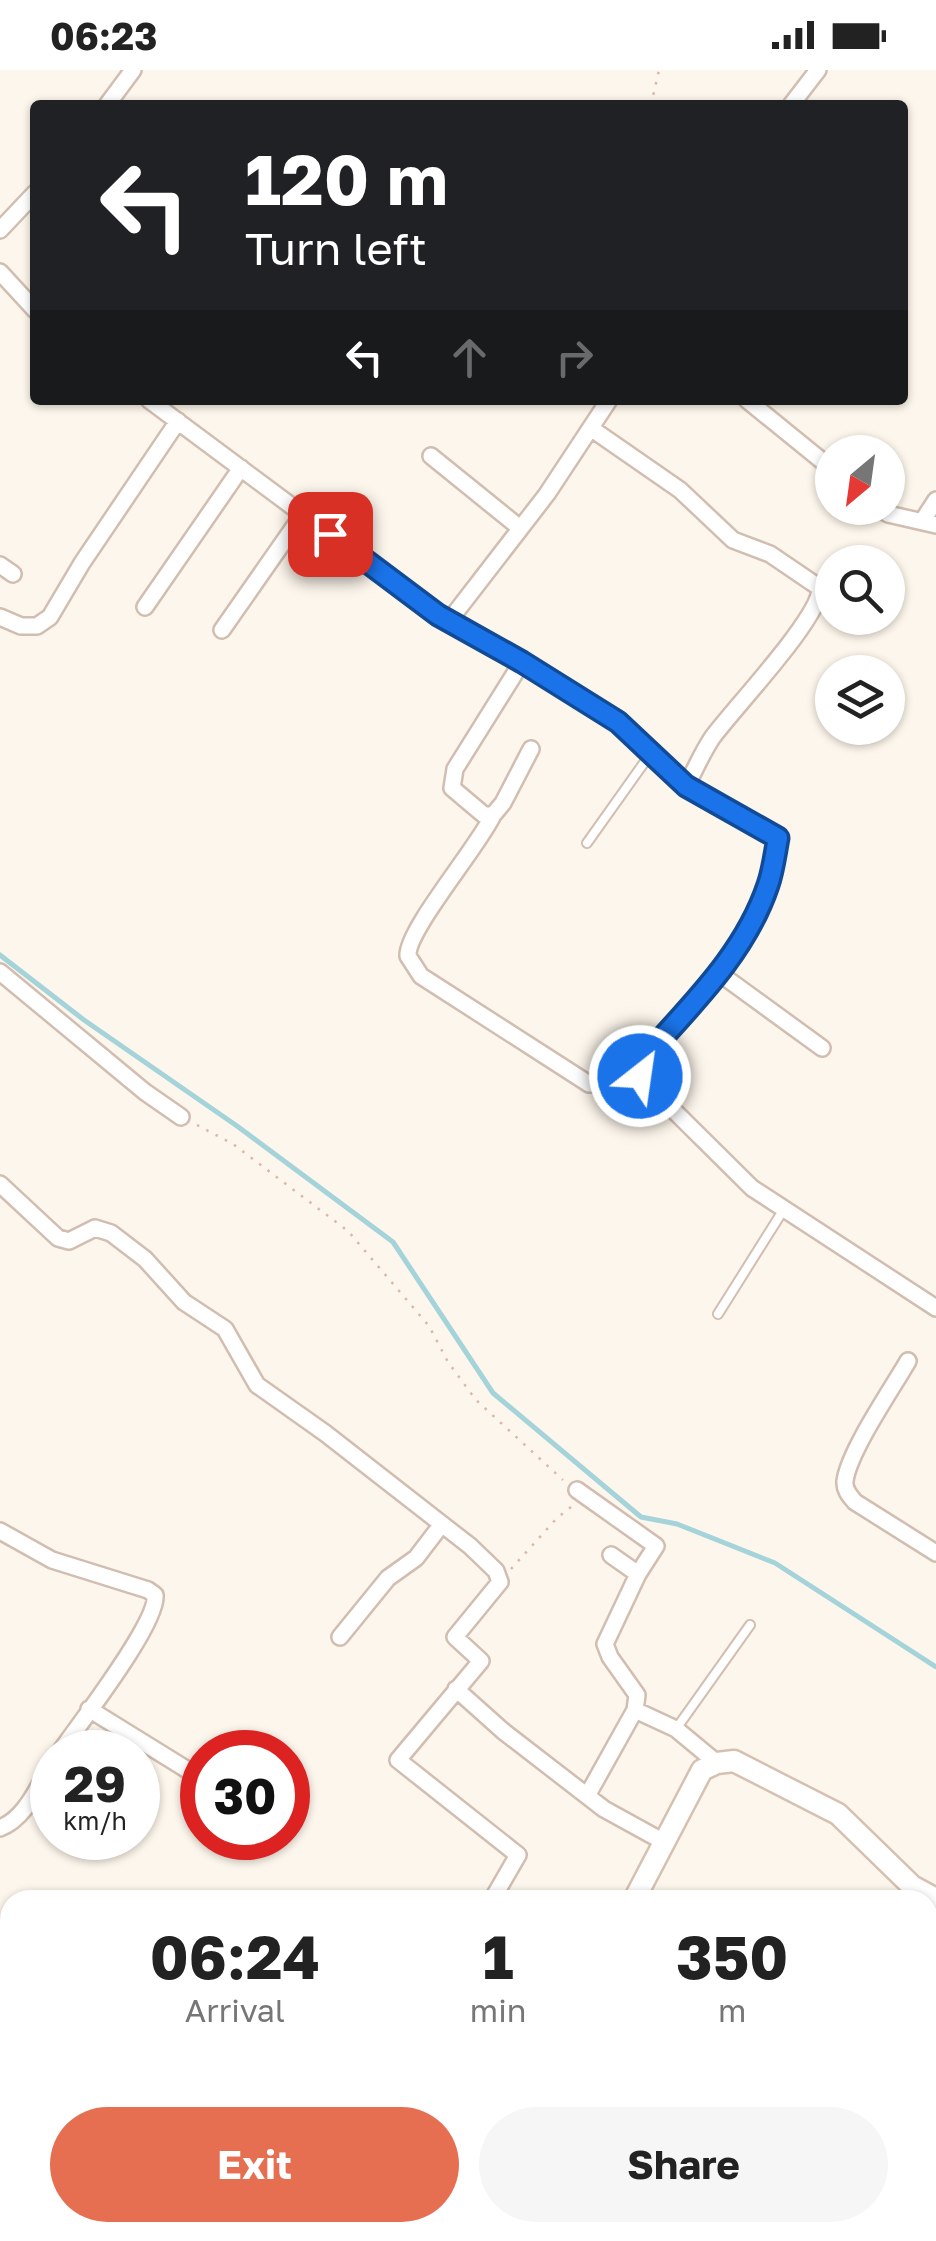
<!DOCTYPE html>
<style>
:root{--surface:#fff;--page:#f6f6f6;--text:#222;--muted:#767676;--accent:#e76f51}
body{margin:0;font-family:"Golos Text",sans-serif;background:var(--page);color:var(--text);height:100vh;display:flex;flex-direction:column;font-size:38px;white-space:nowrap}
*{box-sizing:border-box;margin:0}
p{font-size:32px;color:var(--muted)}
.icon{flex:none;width:55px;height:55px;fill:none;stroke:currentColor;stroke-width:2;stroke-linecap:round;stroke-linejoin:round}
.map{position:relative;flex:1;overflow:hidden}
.side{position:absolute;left:0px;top:1820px;width:938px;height:352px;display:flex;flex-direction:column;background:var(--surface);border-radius:30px 30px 0 0;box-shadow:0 2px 8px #0004}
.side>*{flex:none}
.top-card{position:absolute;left:30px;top:30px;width:878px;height:305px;border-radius:10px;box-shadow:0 2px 8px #0004;background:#202124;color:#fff;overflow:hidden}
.needle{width:65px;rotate:209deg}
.fabs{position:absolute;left:815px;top:365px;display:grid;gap:20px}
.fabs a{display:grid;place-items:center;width:90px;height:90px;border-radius:50%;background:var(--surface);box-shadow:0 2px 8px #0004;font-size:50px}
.speed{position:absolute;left:30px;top:1660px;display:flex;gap:20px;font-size:50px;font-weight:700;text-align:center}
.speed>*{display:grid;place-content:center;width:130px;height:130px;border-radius:50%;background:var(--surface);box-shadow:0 2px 8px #0004;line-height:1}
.speed small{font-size:25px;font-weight:400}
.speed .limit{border:15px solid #d22;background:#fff;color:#111}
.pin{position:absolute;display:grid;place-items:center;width:85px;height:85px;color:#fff;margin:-42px;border-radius:20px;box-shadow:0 5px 15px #0006}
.me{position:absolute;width:110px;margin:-55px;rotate:30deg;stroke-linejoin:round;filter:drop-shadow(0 0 8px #0008)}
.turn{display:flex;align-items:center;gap:35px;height:210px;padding:0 50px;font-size:45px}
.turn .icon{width:130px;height:130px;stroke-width:2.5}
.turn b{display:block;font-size:70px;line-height:85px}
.lanes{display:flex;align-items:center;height:95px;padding:0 50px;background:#0003;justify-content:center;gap:50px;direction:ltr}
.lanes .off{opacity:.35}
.eta{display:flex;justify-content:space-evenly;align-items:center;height:170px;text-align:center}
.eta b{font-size:60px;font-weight:700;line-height:70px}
.action{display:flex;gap:20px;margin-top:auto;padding:20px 50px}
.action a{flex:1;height:115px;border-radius:60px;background:var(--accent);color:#fff;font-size:40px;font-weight:700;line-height:115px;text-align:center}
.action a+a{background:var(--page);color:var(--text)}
.status{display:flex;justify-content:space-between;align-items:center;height:70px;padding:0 50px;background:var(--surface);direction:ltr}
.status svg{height:28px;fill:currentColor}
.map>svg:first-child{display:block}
</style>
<div class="status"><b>06:23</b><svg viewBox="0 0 49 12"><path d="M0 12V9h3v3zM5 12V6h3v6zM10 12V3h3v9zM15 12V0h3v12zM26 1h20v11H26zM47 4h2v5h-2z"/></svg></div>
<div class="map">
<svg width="936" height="2171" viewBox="0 0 936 2171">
<rect width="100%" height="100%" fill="#fdf6ec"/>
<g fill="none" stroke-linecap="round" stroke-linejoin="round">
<path stroke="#a5d3da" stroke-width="5" d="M 0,885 L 84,950 L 237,1056 L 393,1172 L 493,1323 L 641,1447 L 677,1454 L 775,1493 L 936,1597"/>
<g stroke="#d1beb0" stroke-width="12">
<path id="lane" d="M 587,773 L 651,683
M 718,1244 L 784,1139
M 676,1659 L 750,1555"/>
</g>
<g stroke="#d1beb0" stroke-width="20">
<path id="street" d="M 107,35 L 133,0
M 791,35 L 818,0
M 0,160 L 35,123
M 0,202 L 35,240
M 149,330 L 438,545 L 522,592 L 618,652 L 686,716 L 760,755 L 777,769 C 774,784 773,801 768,815 C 745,884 691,935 644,988 L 640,1007 L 752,1118 L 936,1238
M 747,330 L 832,399
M 592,359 L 680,420 L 733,470 L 770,484 L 820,518 C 821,547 733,639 712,668 C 702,683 695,700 686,716
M 431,386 L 520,458
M 879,438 L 888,444 L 936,455
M 923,450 L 936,430
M 0,495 L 13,504
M 145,537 L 241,398
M 0,547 L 21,556 L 37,556 L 50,547 L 82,493 L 178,351
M 449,551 L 547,424 L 609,330
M 222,560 L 303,444
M 522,592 L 455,699 L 452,718 L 484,745 L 493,745 L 503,733 L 531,679
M 493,745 C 478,777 406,861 408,886 L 421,906 L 589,1014 L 599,1014 L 642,997
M 0,902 L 145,1022 L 181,1047
M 719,903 L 822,978
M 0,1114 L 58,1168 L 69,1171 L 95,1158 L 111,1163 L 145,1189 L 184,1232 L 225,1259 L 257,1315 L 325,1363 L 470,1476 L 496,1501 L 500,1512 L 455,1567 L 481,1591 L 398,1690 L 518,1785 L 492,1830
M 908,1291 C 892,1319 849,1381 845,1411 C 844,1420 850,1426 855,1432 L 936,1483
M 577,1420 L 656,1476 L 638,1504
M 0,1461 L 52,1490 L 148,1520 L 155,1525 C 159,1552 79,1654 60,1682
M 340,1567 L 388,1508 L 416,1488 L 442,1454
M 456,1619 L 503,1661 L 604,1739 L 664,1772
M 89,1639 L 202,1709
M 635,1640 L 676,1659 L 717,1693
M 587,1726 L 635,1640 L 637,1625 L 610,1587 L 605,1574 L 638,1504 L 611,1485
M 0,1758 C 26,1748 38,1716 52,1694
M 0,1872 L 10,1880
M 221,2162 L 243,2171
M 34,2171 L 39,2162
M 288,2171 L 296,2162"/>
</g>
<g stroke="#d6c0b0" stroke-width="25">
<path id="secondary" d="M 634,1830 L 702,1700 L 717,1693 L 734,1691 L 838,1744 L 912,1816 L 936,1829
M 450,2171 L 456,2162"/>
</g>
<path stroke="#d9b8a5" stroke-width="2.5" stroke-dasharray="2.5 8" stroke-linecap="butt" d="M 651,35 L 659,0
M 197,1055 L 233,1074 L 348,1161 L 429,1256 L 448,1292 L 476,1330 L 563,1410
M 511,1499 L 557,1448 L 571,1437"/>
<use href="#lane" stroke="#fff" stroke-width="8"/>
<use href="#street" stroke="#fff" stroke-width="15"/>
<use href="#secondary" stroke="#fff" stroke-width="20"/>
</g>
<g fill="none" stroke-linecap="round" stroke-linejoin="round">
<g stroke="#114b97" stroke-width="25">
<path id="route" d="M 330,464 L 438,545 L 522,592 L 618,652 L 686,716 L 778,768 C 775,784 773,801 768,815 C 745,884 691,935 644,988 L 640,1006"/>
</g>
<use href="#route" stroke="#1a73e8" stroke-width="18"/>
</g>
</svg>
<div class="fabs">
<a><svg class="needle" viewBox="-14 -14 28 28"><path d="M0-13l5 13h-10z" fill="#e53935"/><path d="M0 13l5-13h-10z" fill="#767676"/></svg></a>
<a><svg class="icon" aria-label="search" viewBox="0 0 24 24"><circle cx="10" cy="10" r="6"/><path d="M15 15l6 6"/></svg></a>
<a><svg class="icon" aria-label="layers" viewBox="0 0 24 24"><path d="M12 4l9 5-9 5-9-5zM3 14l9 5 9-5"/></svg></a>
</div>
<div class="speed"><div>29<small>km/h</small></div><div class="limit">30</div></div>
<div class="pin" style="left:330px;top:464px;background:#d93025"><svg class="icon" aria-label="arrive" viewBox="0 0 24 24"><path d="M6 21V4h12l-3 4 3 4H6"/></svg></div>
<svg class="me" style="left:640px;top:1006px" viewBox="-20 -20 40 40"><circle r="17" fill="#1a73e8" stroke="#fff" stroke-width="3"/><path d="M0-11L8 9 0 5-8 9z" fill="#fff"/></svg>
<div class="top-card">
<div class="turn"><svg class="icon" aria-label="left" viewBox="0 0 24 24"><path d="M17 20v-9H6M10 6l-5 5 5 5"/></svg><div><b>120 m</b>Turn left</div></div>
<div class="lanes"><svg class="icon" aria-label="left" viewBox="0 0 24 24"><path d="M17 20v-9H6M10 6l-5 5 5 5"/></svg><svg class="icon off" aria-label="ahead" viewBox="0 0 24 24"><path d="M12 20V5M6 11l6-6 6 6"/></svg><svg class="icon off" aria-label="right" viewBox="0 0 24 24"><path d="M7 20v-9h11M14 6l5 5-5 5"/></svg></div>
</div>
<section class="side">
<div class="eta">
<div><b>06:24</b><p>Arrival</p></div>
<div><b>1</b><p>min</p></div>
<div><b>350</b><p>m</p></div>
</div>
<div class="action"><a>Exit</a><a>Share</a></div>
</section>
</div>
